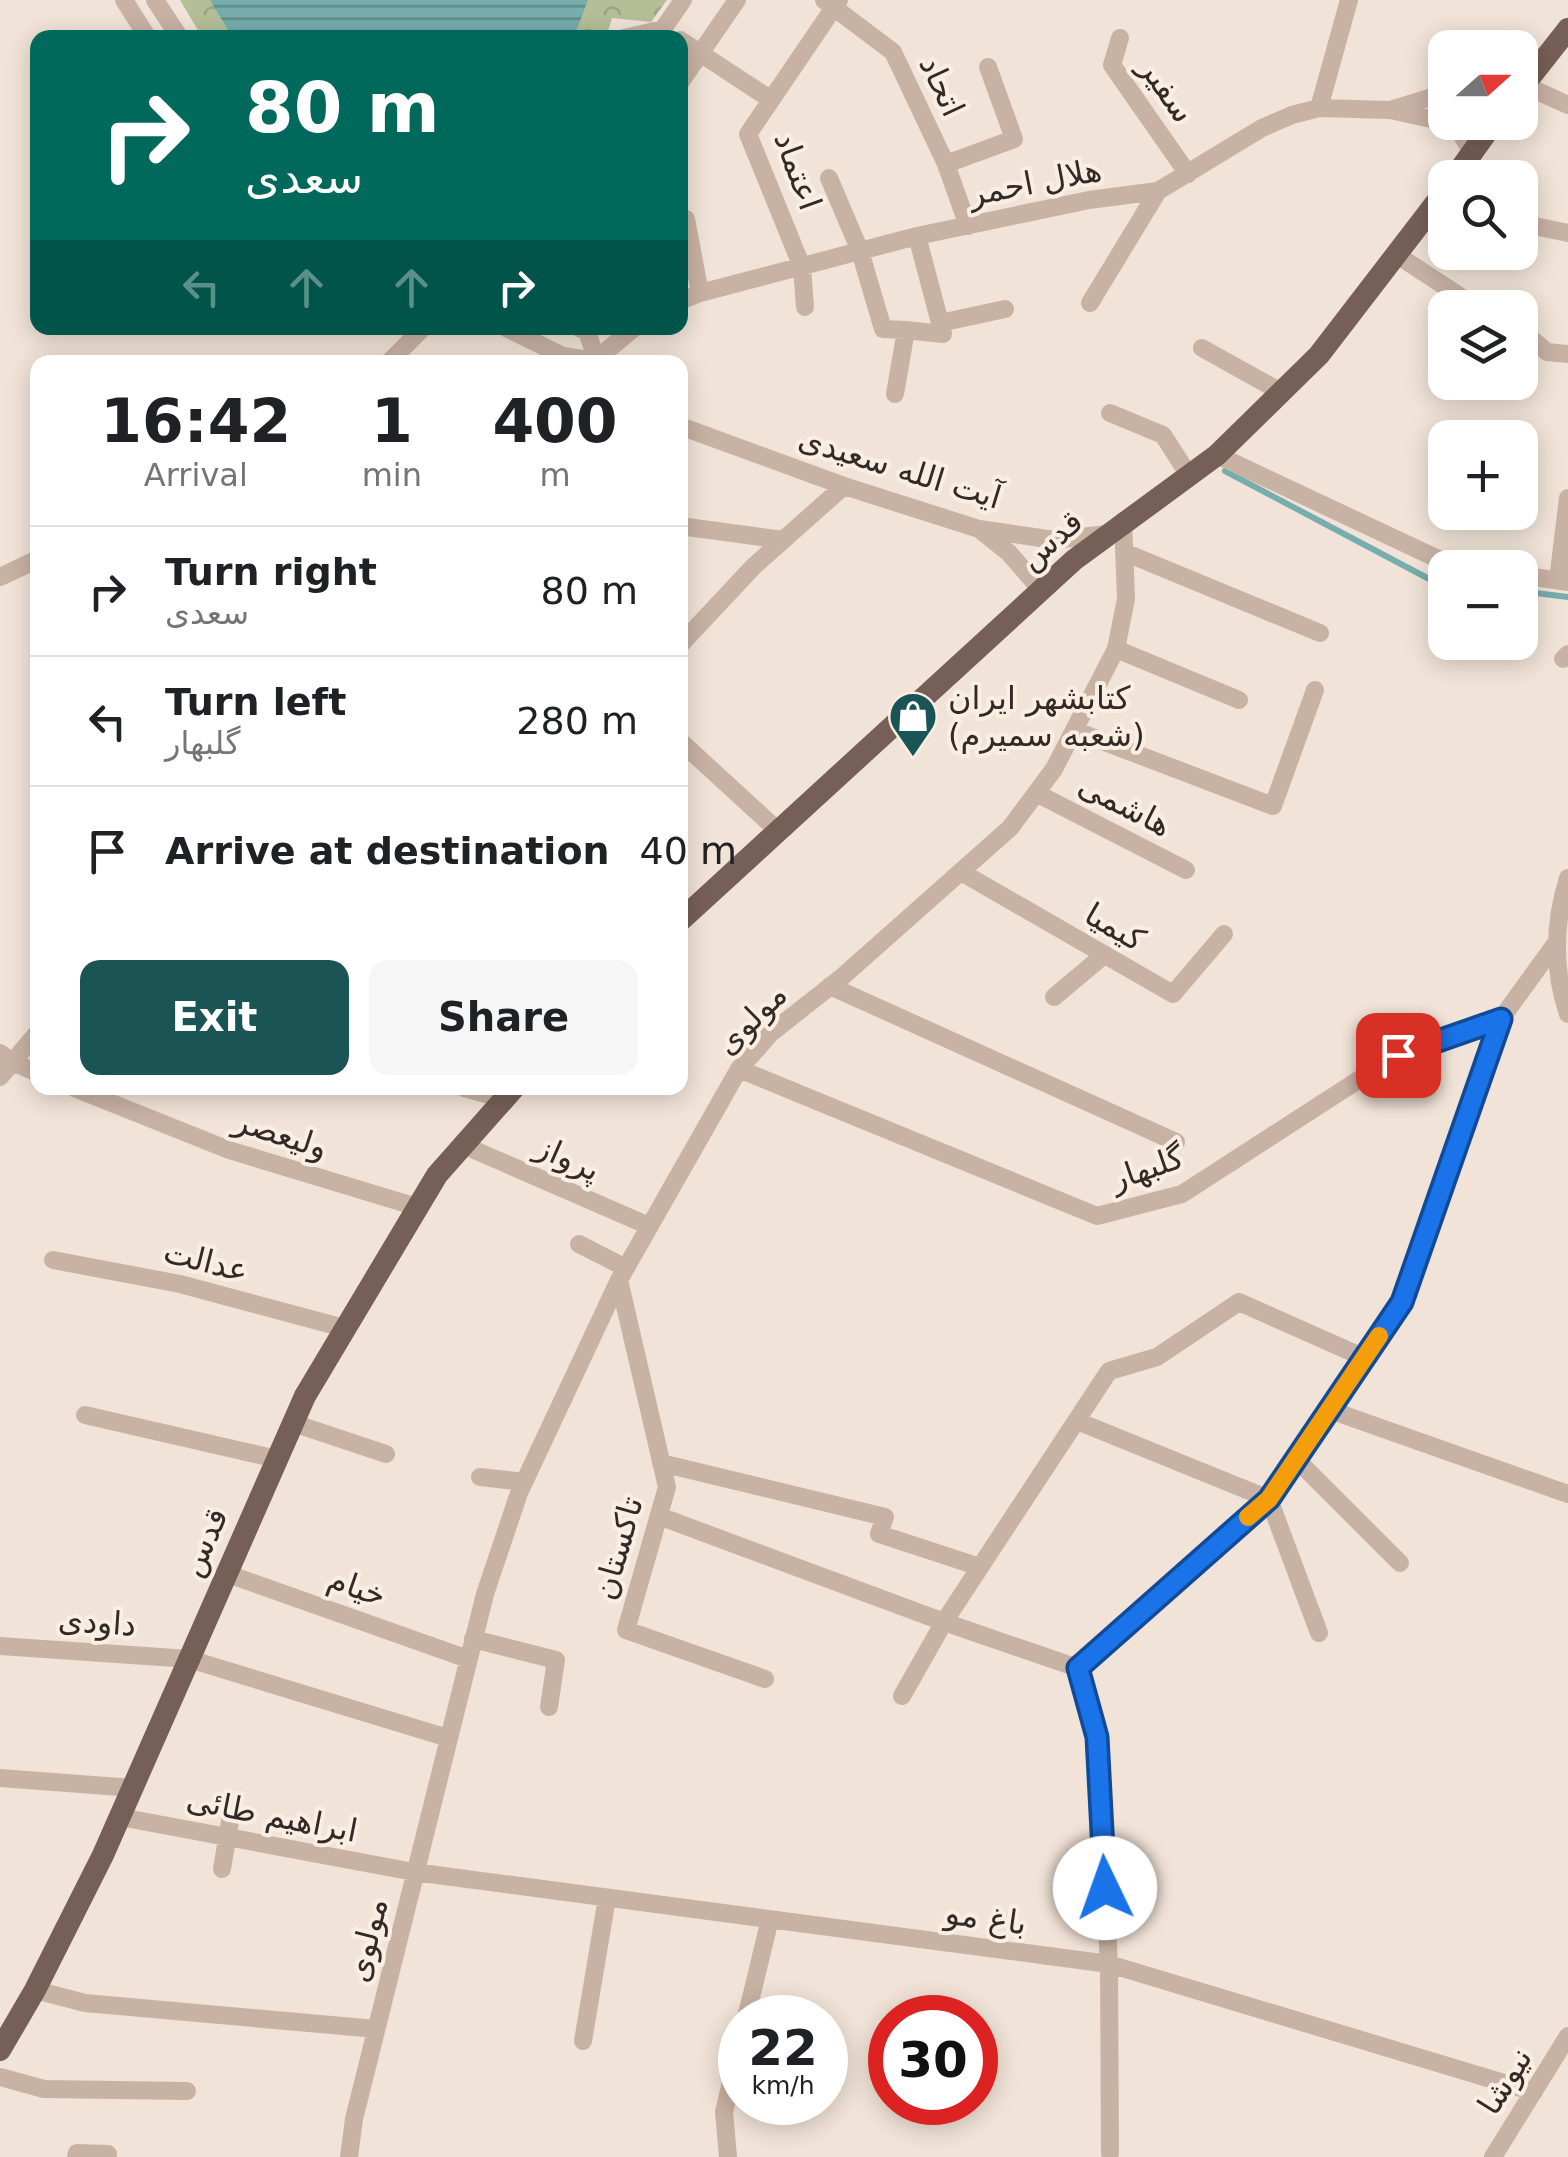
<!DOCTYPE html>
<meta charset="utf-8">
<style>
:root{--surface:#fff;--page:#f6f6f6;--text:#202124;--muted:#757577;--line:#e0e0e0;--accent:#1b5454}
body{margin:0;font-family:"DejaVu Sans",Vazirmatn,sans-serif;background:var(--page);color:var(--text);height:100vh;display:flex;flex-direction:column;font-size:38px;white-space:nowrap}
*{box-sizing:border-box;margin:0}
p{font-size:32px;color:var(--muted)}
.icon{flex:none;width:55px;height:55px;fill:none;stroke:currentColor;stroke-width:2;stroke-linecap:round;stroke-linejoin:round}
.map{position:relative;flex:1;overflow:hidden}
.sheet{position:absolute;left:30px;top:355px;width:658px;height:740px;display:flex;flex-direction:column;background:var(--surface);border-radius:20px;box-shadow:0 5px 25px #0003}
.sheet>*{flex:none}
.top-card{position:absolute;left:30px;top:30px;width:658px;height:305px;border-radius:20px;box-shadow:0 5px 25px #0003;background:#00695c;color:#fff;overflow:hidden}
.needle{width:65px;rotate:69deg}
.controls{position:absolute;left:1428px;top:30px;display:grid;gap:20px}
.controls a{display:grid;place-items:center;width:110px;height:110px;border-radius:20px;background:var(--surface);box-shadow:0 5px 25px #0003;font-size:50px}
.speed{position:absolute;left:718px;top:1995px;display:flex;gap:20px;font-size:50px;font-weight:700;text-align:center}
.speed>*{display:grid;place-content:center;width:130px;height:130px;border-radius:50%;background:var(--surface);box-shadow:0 5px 25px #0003;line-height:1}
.speed small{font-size:25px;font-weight:400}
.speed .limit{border:15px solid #d22;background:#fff;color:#111}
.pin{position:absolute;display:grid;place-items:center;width:85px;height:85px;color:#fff;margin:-42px;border-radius:20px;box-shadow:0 5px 15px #0006}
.me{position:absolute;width:110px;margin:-55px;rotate:357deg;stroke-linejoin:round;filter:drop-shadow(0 0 8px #0008)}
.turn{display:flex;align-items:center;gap:35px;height:210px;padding:0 50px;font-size:45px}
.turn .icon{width:130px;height:130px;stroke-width:2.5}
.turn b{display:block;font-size:70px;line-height:85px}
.lanes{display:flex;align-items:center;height:95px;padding:0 50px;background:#0003;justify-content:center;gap:50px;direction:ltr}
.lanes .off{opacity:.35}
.eta{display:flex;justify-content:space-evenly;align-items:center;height:170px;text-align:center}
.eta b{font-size:60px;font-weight:600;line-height:70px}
.primary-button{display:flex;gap:20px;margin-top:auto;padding:20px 50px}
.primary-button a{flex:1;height:115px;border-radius:20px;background:var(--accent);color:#fff;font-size:40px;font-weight:600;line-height:115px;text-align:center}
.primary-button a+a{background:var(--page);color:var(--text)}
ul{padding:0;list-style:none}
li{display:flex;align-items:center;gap:30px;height:130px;padding:0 50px;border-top:2px solid var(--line)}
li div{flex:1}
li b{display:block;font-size:38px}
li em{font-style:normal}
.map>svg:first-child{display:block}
</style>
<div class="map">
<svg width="1568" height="2157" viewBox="0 0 1568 2157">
<defs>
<pattern id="park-crowns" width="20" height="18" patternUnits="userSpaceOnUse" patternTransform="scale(2.5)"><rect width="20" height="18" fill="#b4bf98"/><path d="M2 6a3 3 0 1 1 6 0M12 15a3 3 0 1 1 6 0" fill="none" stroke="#9ba483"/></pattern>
<pattern id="water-rules" width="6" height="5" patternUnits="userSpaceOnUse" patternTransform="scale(2.5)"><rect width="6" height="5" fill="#76adad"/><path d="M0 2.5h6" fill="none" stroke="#618d8d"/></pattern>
</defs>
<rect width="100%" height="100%" fill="#f1e3d7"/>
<path fill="url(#park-crowns)" d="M 180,0 L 667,0 L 651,22 L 612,18 L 606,38 L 202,37 Z"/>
<path fill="url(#water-rules)" d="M 210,0 L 588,0 L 574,37 L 233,38 Z"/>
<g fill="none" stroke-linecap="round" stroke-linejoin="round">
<path stroke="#76adad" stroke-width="6" d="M 1225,471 L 1433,581 L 1445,582
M 1520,591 L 1568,597"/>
<path stroke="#c8b2a4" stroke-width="18" d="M 124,0 L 148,38
M 155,0 L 180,38
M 824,0 L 893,52 L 946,164 L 968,226
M 624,38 L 663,29 L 683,0
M 1120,38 L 1112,65 L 1188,174
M 680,40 L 770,99
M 680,83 L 737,0
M 1524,85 L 1568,105
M 1319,108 L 1349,0
M 1393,109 L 1445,93
M 1447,122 L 1457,127 L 1472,152
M 946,164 L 1014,139 L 988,67
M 829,178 L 860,251 L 883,329 L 906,330
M 686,219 L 700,293
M 1520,223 L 1568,233
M 1397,255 L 1478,308
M 680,301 L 700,293 L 917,236 L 1089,200 L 1158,191 L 1262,128 L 1292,115 L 1319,108 L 1390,110 L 1445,122
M 1090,303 L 1158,191
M 805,307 L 802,267 L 748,134 L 839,0
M 940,323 L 1005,309
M 506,328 L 563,356 L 595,361
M 579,328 L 587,331 L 597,362
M 1520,329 L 1547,352 L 1568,354
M 1202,348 L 1281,392
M 389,362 L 423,328
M 593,362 L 634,328
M 895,394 L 906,330 L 943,334 L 917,236
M 1110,413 L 1163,435 L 1190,477
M 680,426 L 844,486 L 979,529 L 1054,540 L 1107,534
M 1217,455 L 1453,566 L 1467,568
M 680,526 L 783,540
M 979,529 L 1009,553 L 1042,591
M 1124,552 L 1320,633
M 1520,575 L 1568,582
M 0,577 L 38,559
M 1558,580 L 1568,498
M 680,645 L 754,566 L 844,486
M 1116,649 L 1239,700
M 1563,659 L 1568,654
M 1076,731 L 1273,806 L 1315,690
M 680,741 L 777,830
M 1036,793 L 1186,870
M 961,872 L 1173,994 L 1224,934
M 1568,878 C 1554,923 1553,970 1568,1014
M 830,986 L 1176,1142
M 1054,997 L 1104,955
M 0,1053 L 12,1062 L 38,1073
M 739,1069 L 1097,1216 L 1182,1194 L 1397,1055 L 1501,1019
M 0,1077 L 38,1032
M 74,1088 L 229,1150 L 417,1207
M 464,1088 L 504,1099
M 463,1145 L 649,1226
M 579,1244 L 626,1268
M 53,1260 L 180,1284 L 344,1328
M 619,1280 L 667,1487 L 626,1630 L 765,1679
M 1330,1410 L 1568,1494
M 85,1415 L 277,1459
M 1077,1421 L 1269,1499 L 1319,1633
M 293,1423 L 386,1454
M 1296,1459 L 1400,1563
M 661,1463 L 885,1517 L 879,1534 L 980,1567
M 480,1477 L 524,1482
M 659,1516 L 944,1622 L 1078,1668
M 225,1573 L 468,1659
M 473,1639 L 556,1660 L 549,1707
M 0,1646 L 189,1659 L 448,1738
M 902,1696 L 944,1622 L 1109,1371 L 1157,1357 L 1239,1302 L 1365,1358
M 0,1778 L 133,1788
M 120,1817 L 414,1872 L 1109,1964 L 1534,2092
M 222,1869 L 233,1803
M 35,1990 L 85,2003 L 376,2029
M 746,2018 L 770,1919
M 583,2041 L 607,1898
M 0,2077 L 44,2089 L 187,2091
M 1110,2153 L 1109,1964 L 1097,1737 L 1078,1668 L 1269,1499 L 1402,1302 L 1501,1019 L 1556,943
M 76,2157 L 77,2153 L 108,2154
M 349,2157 L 354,2119 L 485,1594 L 519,1493 L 619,1280 L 739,1069 L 771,1033 L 842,977 L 1010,828 L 1054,769 L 1116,649 L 1126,599 L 1123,521
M 728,2157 L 724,2112 L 740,2044
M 1493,2157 L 1568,2036"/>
<path stroke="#765f56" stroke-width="22" d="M 1520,90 L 1568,29
M 1454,178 L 1494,122
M 680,921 L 1074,560 L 1217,455 L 1319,355 L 1445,191
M 0,2050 L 35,1990 L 103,1855 L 305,1396 L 437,1175 L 514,1088"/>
</g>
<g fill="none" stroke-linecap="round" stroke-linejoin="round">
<g stroke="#114b97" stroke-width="25">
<path id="route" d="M 1105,1888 L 1097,1737 L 1078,1668 L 1269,1499 L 1402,1302 L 1501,1019 L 1398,1055"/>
</g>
<use href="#route" stroke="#1a73e8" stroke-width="18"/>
<path stroke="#f59e0b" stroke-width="18" d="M 1248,1517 L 1269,1499 L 1379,1336"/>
</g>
<defs>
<g id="shop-pin" transform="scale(2.5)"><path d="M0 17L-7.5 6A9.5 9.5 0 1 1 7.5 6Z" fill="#1b5454" stroke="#f9eee3"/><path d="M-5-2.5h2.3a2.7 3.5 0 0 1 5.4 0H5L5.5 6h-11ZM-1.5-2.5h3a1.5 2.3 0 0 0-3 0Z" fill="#fff"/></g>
</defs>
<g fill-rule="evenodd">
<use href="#shop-pin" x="913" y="716"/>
</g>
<g text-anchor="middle" stroke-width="8" stroke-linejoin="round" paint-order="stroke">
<g font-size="32" fill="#332925" stroke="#f9eee3">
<text transform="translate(942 86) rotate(65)" y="11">اتحاد</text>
<text transform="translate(1167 90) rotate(55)" y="11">سفیر</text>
<text transform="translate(798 171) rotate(70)" y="11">اعتماد</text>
<text transform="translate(1035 182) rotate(-11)" y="11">هلال احمر</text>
<text transform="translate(900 468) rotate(17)" y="11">آیت الله سعیدی</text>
<text transform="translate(1051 540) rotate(-41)" y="11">قدس</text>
<text transform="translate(1125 805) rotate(27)" y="11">هاشمی</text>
<text transform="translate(1115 927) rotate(30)" y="11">کیمیا</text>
<text transform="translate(751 1019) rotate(-45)" y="11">مولوی</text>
<text transform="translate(281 1134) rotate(18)" y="11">ولیعصر</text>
<text transform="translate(568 1158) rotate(24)" y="11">پرواز</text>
<text transform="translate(1147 1168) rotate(-19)" y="11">گلبهار</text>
<text transform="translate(206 1261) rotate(14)" y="11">عدالت</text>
<text transform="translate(204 1542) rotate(-66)" y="11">قدس</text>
<text transform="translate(618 1548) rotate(-74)" y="11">تاکستان</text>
<text transform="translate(357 1587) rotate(19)" y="11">خیام</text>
<text transform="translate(97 1622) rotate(4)" y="11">داودی</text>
<text transform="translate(272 1815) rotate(11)" y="11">ابراهیم طائی</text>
<text transform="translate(986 1918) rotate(8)" y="11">باغ مو</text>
<text transform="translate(367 1940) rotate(-76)" y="11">مولوی</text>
<text transform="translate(1505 2081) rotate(-58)" y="11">نیوشا</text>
</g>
<g font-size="32" fill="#332925" stroke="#f9eee3" text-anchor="start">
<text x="948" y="709">کتابشهر ایران<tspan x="948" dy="37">(شعبه سمیرم)</tspan></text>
</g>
</g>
</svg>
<div class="controls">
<a><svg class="needle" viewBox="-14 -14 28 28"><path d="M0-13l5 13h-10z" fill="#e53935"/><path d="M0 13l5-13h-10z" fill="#757577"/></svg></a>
<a><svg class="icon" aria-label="search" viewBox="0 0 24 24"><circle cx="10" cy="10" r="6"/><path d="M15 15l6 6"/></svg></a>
<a><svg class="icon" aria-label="layers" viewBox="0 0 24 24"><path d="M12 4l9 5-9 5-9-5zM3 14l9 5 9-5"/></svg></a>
<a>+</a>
<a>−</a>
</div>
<div class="speed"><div>22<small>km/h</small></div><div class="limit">30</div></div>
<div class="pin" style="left:1398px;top:1055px;background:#d93025"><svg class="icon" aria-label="arrive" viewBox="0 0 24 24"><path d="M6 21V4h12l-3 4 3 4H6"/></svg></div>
<svg class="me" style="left:1105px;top:1888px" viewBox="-20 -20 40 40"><circle r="19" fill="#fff"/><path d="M0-13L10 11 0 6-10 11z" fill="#1a73e8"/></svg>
<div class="top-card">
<div class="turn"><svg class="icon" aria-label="right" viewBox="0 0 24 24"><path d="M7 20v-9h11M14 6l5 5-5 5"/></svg><div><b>80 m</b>سعدی</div></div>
<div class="lanes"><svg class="icon off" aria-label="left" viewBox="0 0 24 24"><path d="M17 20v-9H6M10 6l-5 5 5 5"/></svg><svg class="icon off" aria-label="ahead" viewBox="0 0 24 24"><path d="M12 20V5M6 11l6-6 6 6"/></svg><svg class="icon off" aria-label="ahead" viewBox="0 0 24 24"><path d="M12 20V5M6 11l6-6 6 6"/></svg><svg class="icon" aria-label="right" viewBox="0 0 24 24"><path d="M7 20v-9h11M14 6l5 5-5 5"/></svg></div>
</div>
<section class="sheet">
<div class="eta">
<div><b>16:42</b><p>Arrival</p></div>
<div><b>1</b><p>min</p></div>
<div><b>400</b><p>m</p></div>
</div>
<ul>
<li><svg class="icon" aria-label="right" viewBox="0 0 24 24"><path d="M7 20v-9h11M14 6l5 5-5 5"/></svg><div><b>Turn right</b><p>سعدی</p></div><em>80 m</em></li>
<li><svg class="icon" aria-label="left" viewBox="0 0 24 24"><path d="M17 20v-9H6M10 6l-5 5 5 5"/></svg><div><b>Turn left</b><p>گلبهار</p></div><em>280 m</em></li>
<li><svg class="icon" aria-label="arrive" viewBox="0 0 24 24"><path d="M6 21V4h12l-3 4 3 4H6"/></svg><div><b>Arrive at destination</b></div><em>40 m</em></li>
</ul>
<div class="primary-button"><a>Exit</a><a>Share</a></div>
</section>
</div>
